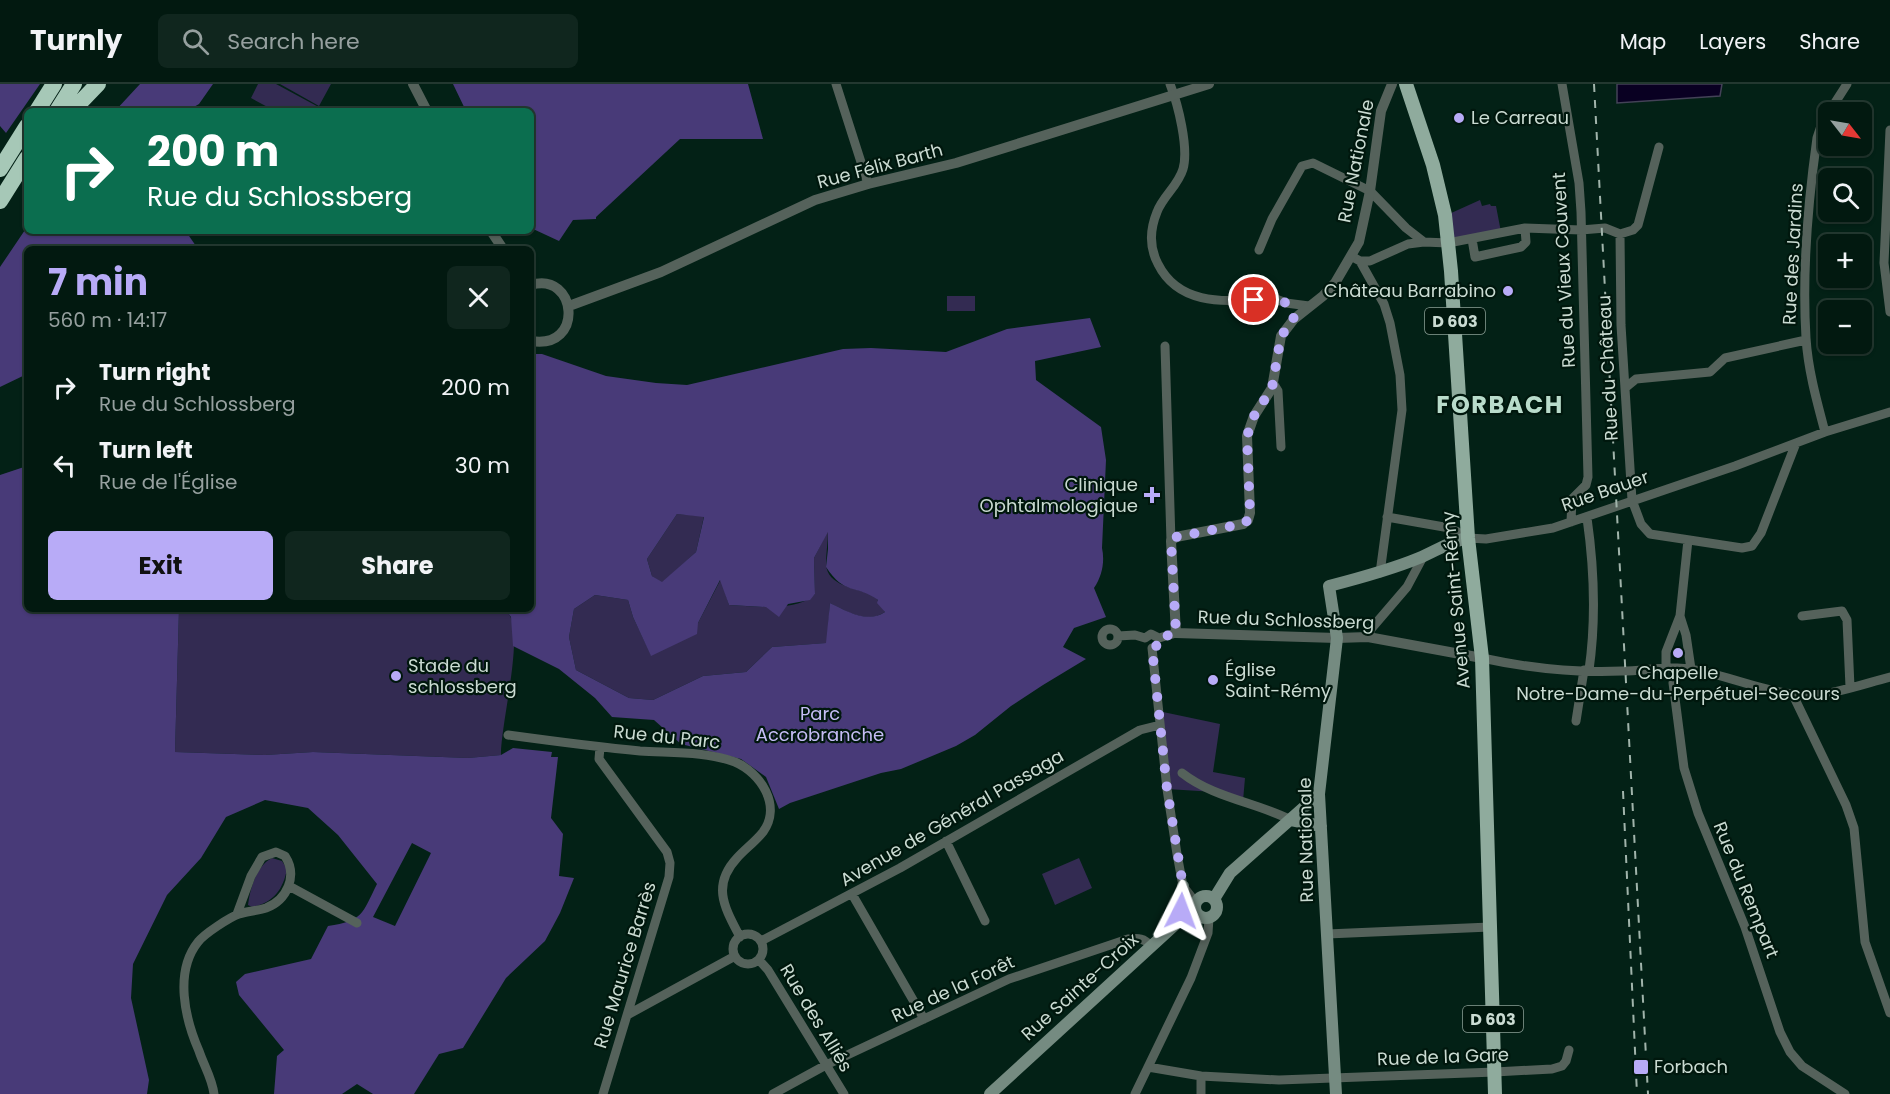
<!DOCTYPE html>
<meta charset="utf-8">
<style>
:root{--surface:#021910;--page:#10261e;--text:#f1f3f6;--muted:#96a09f;--line:#233830;--accent:#b8abf7}
body{margin:0;font-family:Poppins,sans-serif;background:var(--page);color:var(--text);height:100vh;display:flex;flex-direction:column;font-size:22px;white-space:nowrap}
*{box-sizing:border-box;margin:0}
p{font-size:20px;color:var(--muted)}
.icon{flex:none;width:33px;height:33px;fill:none;stroke:currentColor;stroke-width:2;stroke-linecap:round;stroke-linejoin:round}
.map{position:relative;flex:1;overflow:hidden}
.details{position:absolute;left:24px;top:162px;width:510px;height:366px;display:flex;flex-direction:column;background:var(--surface);border-radius:9px;box-shadow:0 2px 4px #0004,0 0 0 2px var(--line)}
.details>*{flex:none}
.top-card{position:absolute;left:24px;top:24px;width:510px;height:126px;border-radius:9px;box-shadow:0 2px 4px #0004,0 0 0 2px var(--line);background:#0b6e4f;color:#fff;overflow:hidden}
.needle{width:39px;rotate:121deg}
.tools{position:absolute;left:1818px;top:18px;display:grid;gap:12px}
.tools a{display:grid;place-items:center;width:54px;height:54px;border-radius:9px;background:var(--surface);box-shadow:0 2px 4px #0004,0 0 0 2px var(--line);font-size:30px}
.pin{position:absolute;display:grid;place-items:center;width:51px;height:51px;color:#fff;margin:-26px;border:3px solid #fff;border-radius:50%;box-shadow:0 2px 6px #0007}
.me{position:absolute;width:66px;margin:-33px;rotate:3deg;stroke-linejoin:round;filter:drop-shadow(0 0 4px #0008)}
.turn{display:flex;align-items:center;gap:21px;height:126px;padding:0 24px;font-size:27px}
.turn .icon{width:78px;height:78px;stroke-width:2.5}
.turn b{display:block;font-size:42px;line-height:51px}
.round{display:grid;place-items:center;flex:none;width:63px;height:63px;border-radius:9px;background:var(--page)}
.head{display:flex;align-items:center;justify-content:space-between;height:102px;padding:0 24px}
h1{font-size:36px;font-weight:700;line-height:45px;color:var(--accent)}
.action{display:flex;gap:12px;margin-top:auto;padding:12px 24px}
.action a{flex:1;height:69px;border-radius:9px;background:var(--accent);color:#111;font-size:24px;font-weight:700;line-height:69px;text-align:center}
.action a+a{background:var(--page);color:var(--text)}
ul{padding:0;list-style:none}
li{display:flex;align-items:center;gap:18px;height:78px;padding:0 24px}
li div{flex:1}
li b{display:block;font-size:22px}
li em{font-style:normal}
header{display:flex;align-items:center;gap:36px;box-sizing:border-box;height:84px;padding:0 30px;background:var(--surface);border-bottom:2px solid var(--line)}
header strong{font-size:28px}
nav{display:flex;gap:33px;margin-inline-start:auto;font-size:21px}
.search{width:420px;height:54px;background:var(--page);display:flex;align-items:center;gap:15px;box-sizing:border-box;padding:0 21px;border-radius:9px;color:var(--muted);font-size:22px}
.map>svg:first-child{display:block}
</style>
<header>
<strong>Turnly</strong>
<div class="search"><svg class="icon" aria-label="search" viewBox="0 0 24 24"><circle cx="10" cy="10" r="6"/><path d="M15 15l6 6"/></svg>Search here</div>
<nav><a>Map</a><a>Layers</a><a>Share</a></nav>
</header>
<div class="map">
<svg width="1890" height="1010" viewBox="0 0 1890 1010">
<rect width="100%" height="100%" fill="#032116"/>
<path fill="#332b52" d="M 258,0 L 276,0 L 326,27 L 275,27 L 251,14 Z
M 280,0 L 331,0 L 319,22 Z
M 1480,116 L 1482,122 L 1490,120 L 1491,122 L 1496,122 L 1501,148 L 1452,157 L 1449,130 Z
M 947,212 L 975,212 L 975,227 L 947,227 Z
M 677,430 L 704,432 L 696,468 L 662,499 L 652,492 L 647,475 Z
M 828,447 C 828,458 826,469 826,480 C 827,502 856,504 870,510 C 878,514 881,521 885,528 C 867,540 848,528 830,519 L 827,559 L 772,563 L 746,588 L 703,592 L 653,616 L 629,614 L 576,586 L 569,553 L 574,525 L 595,511 L 628,516 L 633,533 L 651,571 L 698,539 L 721,495 L 729,521 C 752,522 799,528 815,510 L 814,474 Z
M 179,525 L 505,525 C 507,528 509,530 510,532 C 523,555 501,639 501,671 L 468,674 L 313,668 L 265,671 L 175,668 Z
M 1163,628 L 1220,640 L 1213,688 L 1245,694 L 1243,717 L 1215,708 L 1167,705 Z
M 272,774 L 282,777 L 287,785 C 283,806 273,819 252,823 L 248,821 C 250,804 257,781 272,774 Z
M 1079,774 L 1092,804 L 1055,821 L 1042,790 Z"/>
<path fill="#483a78" fill-rule="evenodd" d="M 0,0 L 40,0 L 6,49 L 0,42 Z
M 140,0 L 213,0 L 199,20 L 187,27 L 115,27 Z
M 453,0 L 748,0 L 763,55 L 680,55 L 596,133 L 596,135 L 573,136 L 559,157 L 531,144 L 531,27 L 466,27 Z
M 27,143 L 27,147 L 182,147 L 187,149 L 198,165 L 27,165 L 27,290 L 0,303 L 0,183 Z
M 1090,234 L 1101,263 L 1035,277 L 1036,296 L 1101,343 L 1106,376 L 1102,464 C 1105,478 1102,492 1094,504 L 1106,533 L 1074,544 L 1063,563 L 1086,575 L 1043,601 L 1011,622 L 975,651 L 956,662 L 901,685 L 881,689 L 790,719 L 779,725 L 766,693 L 741,675 L 681,660 L 654,636 L 612,633 L 595,614 L 559,585 L 513,562 L 511,533 L 505,525 L 531,525 L 531,270 L 542,270 L 606,292 L 656,299 L 687,301 L 843,265 L 871,264 L 946,268 L 1007,245 ZM 677,430 L 704,433 L 696,468 L 662,498 L 652,492 L 647,475 ZM 828,448 L 828,465 L 826,483 C 845,512 856,500 878,516 L 877,519 L 885,528 C 867,540 847,527 830,519 L 826,559 L 772,563 L 746,588 L 703,592 L 653,616 L 629,614 L 576,586 L 569,553 L 574,525 L 595,511 L 628,516 L 633,533 L 651,572 L 697,550 L 698,539 L 720,496 L 729,521 L 766,523 L 779,533 L 788,520 L 810,516 L 815,510 L 814,474 Z
M 27,382 L 27,525 L 179,525 L 175,668 L 265,671 L 313,668 L 468,674 L 501,671 L 513,664 L 552,668 L 551,673 L 558,673 L 551,734 L 563,750 L 559,792 L 574,794 L 560,829 L 545,857 L 506,894 L 463,964 L 439,970 L 414,1010 L 373,1010 L 357,1000 L 342,1010 L 274,1010 L 277,972 L 284,966 L 239,911 L 236,898 L 245,890 L 311,875 L 328,842 C 363,837 362,830 377,800 L 338,751 L 308,724 L 265,716 L 226,733 L 201,774 L 167,811 L 133,880 L 131,914 L 149,996 L 147,1010 L 0,1010 L 0,391 ZM 412,759 L 431,769 L 395,842 L 373,833 Z"/>
<path fill="#090022" stroke="#434257" stroke-width="1.5" d="M 1617,0 L 1722,0 L 1720,12 L 1617,19 Z"/>
<g fill="none" stroke-linecap="round" stroke-linejoin="round">
<path stroke="#55625b" stroke-width="9" d="M 836,0 L 868,100
M 1170,0 C 1178,20 1189,64 1183,85 C 1178,102 1163,112 1157,128 C 1150,145 1149,163 1158,180 C 1181,226 1234,216 1276,215 L 1286,219 L 1309,222
M 1562,0 L 1579,99 L 1581,128 L 1588,393 L 1586,401 L 1572,415 L 1571,438
M 1890,46 L 1884,179 L 1890,228
M 1620,150 L 1633,146 L 1638,141 L 1659,63
M 1472,155 L 1475,173 L 1521,163 L 1526,158 L 1525,144
M 1259,166 L 1272,135 L 1302,82 L 1313,79 L 1370,107 L 1406,144 L 1424,158
M 1351,172 L 1360,177 L 1370,177 L 1408,160 L 1424,158 L 1448,159 L 1525,144 L 1581,146 L 1605,144 L 1620,150 L 1621,241 L 1632,416 L 1641,440 L 1650,450 L 1742,464 L 1752,462 L 1761,449 L 1796,359
M 1360,177 L 1384,220 L 1390,239 L 1400,291 L 1402,326 L 1380,489
M 1165,262 L 1171,457
M 1273,299 L 1278,307 L 1281,363
M 1625,304 L 1636,295 L 1710,288 L 1725,274 L 1806,256
M 1825,348 C 1817,318 1808,286 1806,254 C 1802,189 1808,118 1817,54 L 1822,39 L 1847,0
M 1387,433 L 1444,443 L 1456,447 L 1468,454 L 1486,455 L 1553,444 L 1735,382 L 1825,348 L 1890,328
M 1587,434 C 1594,483 1596,537 1589,586
M 1680,532 L 1686,551 L 1691,585
M 1802,532 L 1842,527 L 1847,536 L 1850,603
M1102 553a8 8 0 1 1 16 0a8 8 0 1 1-16 0Z
M 1118,552 L 1135,551 L 1145,554 L 1151,550 L 1159,554 L 1176,549
M 1368,553 L 1371,545 L 1407,503 L 1423,473
M 1152,564 L 1167,705 L 1177,770 L 1183,802 L 1196,819
M 1482,574 C 1528,584 1576,589 1622,587 C 1641,587 1658,583 1677,584 C 1716,586 1753,605 1792,610 C 1824,615 1859,601 1890,593
M 1666,584 L 1666,568 L 1680,532 L 1688,456
M 1676,584 L 1673,599 L 1684,684 L 1698,729 L 1745,843 L 1780,948 L 1790,968 L 1802,982 L 1845,1010
M 1793,611 L 1846,721 L 1854,744 L 1865,858 L 1890,929
M 1576,637 L 1584,586
M 508,651 C 552,657 596,663 640,667 C 670,669 706,667 735,678 C 761,689 782,722 763,748 C 755,758 745,765 737,774 C 711,802 725,824 740,853
M 600,663 L 599,675 L 667,768 L 670,779 L 669,793 L 603,1010
M 1182,689 C 1214,714 1255,718 1291,736
M 946,757 L 985,837
M 289,802 L 357,839
M 852,810 L 924,935
M 1327,850 L 1490,843
M733 865a15 15 0 1 1 30 0a15 15 0 1 1-30 0Z
M 761,857 L 900,784 L 1140,646 L 1160,641
M 759,876 L 768,886 L 844,1010
M 629,930 L 735,872
M 1148,983 L 1201,992 L 1279,996 L 1495,988 L 1552,985 L 1562,982 L 1566,977 L 1569,966
M 1201,992 L 1201,1010
M 214,1010 C 212,994 204,982 199,967 C 185,935 174,888 198,858 C 204,850 230,833 239,830 C 247,827 257,827 266,824 C 287,816 298,792 285,772 L 276,768 L 262,773 L 251,792 L 237,830
M 773,1010 L 826,981 L 1009,895 L 1128,855 C 1139,854 1144,854 1151,862
M 1135,1010 L 1191,894 L 1208,849 L 1209,834"/>
<path stroke="#55625b" stroke-width="10" d="M 413,0 L 427,27
M 1392,0 L 1381,27 L 1370,107 L 1359,158 L 1335,199 L 1323,212 L 1294,235 L 1281,252 L 1272,304 L 1254,332 L 1247,352 L 1250,429 L 1248,436 L 1243,440 L 1176,453 L 1171,457 L 1176,549 L 1337,554 L 1368,553 L 1482,574
M 491,147 L 503,165
M 531,201 C 577,187 585,266 531,257
M 569,222 L 661,188 L 815,116 L 868,100 L 956,79 L 1209,0"/>
<path stroke="#758b81" stroke-width="12" d="M 1291,736 L 1321,742
M1195 823a11 11 0 1 1 22 0a11 11 0 1 1-22 0Z
M 1214,815 L 1230,789 L 1319,710
M 1180,836 L 1183,802
M 990,1010 L 1180,836 L 1196,828
M 1336,1010 L 1319,710 L 1337,554 L 1329,502 C 1360,494 1390,486 1419,474 C 1436,467 1450,457 1468,454"/>
<path stroke="#8fab9d" stroke-width="14" d="M 1406,0 L 1433,81 L 1445,131 L 1451,187 L 1468,454 L 1482,574 L 1495,1010"/>
<path stroke="#a6c8b7" stroke-width="16" d="M 37,27 L 54,0
M 57,27 L 74,0
M 72,27 L 98,0
M 0,85 L 27,42
M 0,117 L 27,74"/>
<path stroke="#a1b4ab" stroke-width="2" stroke-dasharray="8 8" stroke-linecap="butt" d="M 1594,0 L 1648,1010
M 1623,707 L 1637,1010"/>
</g>
<g fill="none" stroke-linecap="round" stroke-linejoin="round">
<path stroke="#b8abf7" stroke-width="10" stroke-dasharray="0 18" d="M 1181,827 L 1183,802 L 1167,705 L 1152,564 L 1158,561 L 1159,554 L 1176,549 L 1171,457 L 1176,453 L 1243,440 L 1248,436 L 1250,429 L 1247,352 L 1254,332 L 1272,304 L 1281,252 L 1294,235 L 1286,219 L 1276,215 L 1254,216"/>
</g>
<g fill="#b8abf7" stroke="#00170d" stroke-width="2">
<circle cx="1459" cy="34" r="6"/>
<circle cx="1508" cy="207" r="6"/>
<path d="M1149 402h6v6h6v6h-6v6h-6v-6h-6v-6h6z"/>
<circle cx="1678" cy="569" r="6"/>
<circle cx="396" cy="592" r="6"/>
<circle cx="1213" cy="596" r="6"/>
<rect x="1633" y="975" width="16" height="16" rx="3"/>
</g>
<g text-anchor="middle" stroke-width="4.5" stroke-linejoin="round" paint-order="stroke">
<g fill="#00170d" stroke="#8da097" stroke-width="1.5">
<rect x="1425" y="224" width="60" height="26" rx="4.5"/>
<rect x="1463" y="922" width="60" height="26" rx="4.5"/>
</g>
<g font-size="16" font-weight="bold" fill="#cadbd2">
<text x="1455" y="243">D 603</text>
<text x="1493" y="941">D 603</text>
</g>
<g font-size="18" fill="#cadbd2" stroke="#00170d" text-anchor="start">
<text x="1471" y="40">Le Carreau</text>
<text x="1496" y="213" text-anchor="end">Château Barrabino</text>
<text x="1138" y="407" text-anchor="end">Clinique<tspan x="1138" dy="21">Ophtalmologique</tspan></text>
<text x="408" y="588">Stade du<tspan x="408" dy="21">schlossberg</tspan></text>
<text x="1225" y="592">Église<tspan x="1225" dy="21">Saint-Rémy</tspan></text>
<text x="1678" y="595" text-anchor="middle">Chapelle<tspan x="1678" dy="21">Notre-Dame-du-Perpétuel-Secours</tspan></text>
<text x="1654" y="989">Forbach</text>
</g>
<g font-size="18" fill="#cadbd2" stroke="#00170d">
<text transform="translate(1356 77) rotate(-79)" y="6">Rue Nationale</text>
<text transform="translate(880 82) rotate(-15)" y="6">Rue Félix Barth</text>
<text transform="translate(1793 170) rotate(-87)" y="6">Rue des Jardins</text>
<text transform="translate(1564 186) rotate(-93)" y="6">Rue du Vieux Couvent</text>
<text transform="translate(1608 284) rotate(-93)" y="6">Rue du Château</text>
<text transform="translate(1605 407) rotate(-19)" y="6">Rue Bauer</text>
<text transform="translate(1456 516) rotate(-95)" y="6">Avenue Saint-Rémy</text>
<text transform="translate(1286 536) rotate(2)" y="6">Rue du Schlossberg</text>
<text transform="translate(667 653) rotate(6)" y="6">Rue du Parc</text>
<text transform="translate(952 734) rotate(-30)" y="6">Avenue de Général Passaga</text>
<text transform="translate(1306 756) rotate(-91)" y="6">Rue Nationale</text>
<text transform="translate(1746 806) rotate(68)" y="6">Rue du Rempart</text>
<text transform="translate(625 881) rotate(-73)" y="6">Rue Maurice Barrès</text>
<text transform="translate(1080 903) rotate(-42)" y="6">Rue Sainte-Croix</text>
<text transform="translate(953 905) rotate(-25)" y="6">Rue de la Forêt</text>
<text transform="translate(816 934) rotate(59)" y="6">Rue des Alliés</text>
<text transform="translate(1443 973) rotate(-2)" y="6">Rue de la Gare</text>
</g>
<g font-size="18" fill="#c5bdf5" stroke="#00170d">
<text x="820" y="636">Parc<tspan x="820" dy="21">Accrobranche</tspan></text>
</g>
<g font-size="24" font-weight="bold" letter-spacing="1.5" fill="#b9dccb" stroke="#00170d">
<text x="1500" y="329">FORBACH</text>
</g>
</g>
</svg>
<div class="tools">
<a><svg class="needle" viewBox="-14 -14 28 28"><path d="M0-13l5 13h-10z" fill="#e53935"/><path d="M0 13l5-13h-10z" fill="#96a09f"/></svg></a>
<a><svg class="icon" aria-label="search" viewBox="0 0 24 24"><circle cx="10" cy="10" r="6"/><path d="M15 15l6 6"/></svg></a>
<a>+</a>
<a>−</a>
</div>
<div class="pin" style="left:1254px;top:216px;background:#d93025"><svg class="icon" aria-label="arrive" viewBox="0 0 24 24"><path d="M6 21V4h12l-3 4 3 4H6"/></svg></div>
<svg class="me" style="left:1181px;top:827px" viewBox="-20 -20 40 40"><path d="M0-17L14 15 0 8-14 15z" fill="#b8abf7" stroke="#fff" stroke-width="4"/></svg>
<div class="top-card">
<div class="turn"><svg class="icon" aria-label="right" viewBox="0 0 24 24"><path d="M7 20v-9h11M14 6l5 5-5 5"/></svg><div><b>200 m</b>Rue du Schlossberg</div></div>
</div>
<section class="details">
<div class="head"><div><h1>7 min</h1><p>560 m · 14:17</p></div><a class="round"><svg class="icon" aria-label="close" viewBox="0 0 24 24"><path d="M6 6l12 12M18 6L6 18"/></svg></a></div>
<ul>
<li><svg class="icon" aria-label="right" viewBox="0 0 24 24"><path d="M7 20v-9h11M14 6l5 5-5 5"/></svg><div><b>Turn right</b><p>Rue du Schlossberg</p></div><em>200 m</em></li>
<li><svg class="icon" aria-label="left" viewBox="0 0 24 24"><path d="M17 20v-9H6M10 6l-5 5 5 5"/></svg><div><b>Turn left</b><p>Rue de l'Église</p></div><em>30 m</em></li>
</ul>
<div class="action"><a>Exit</a><a>Share</a></div>
</section>
</div>
